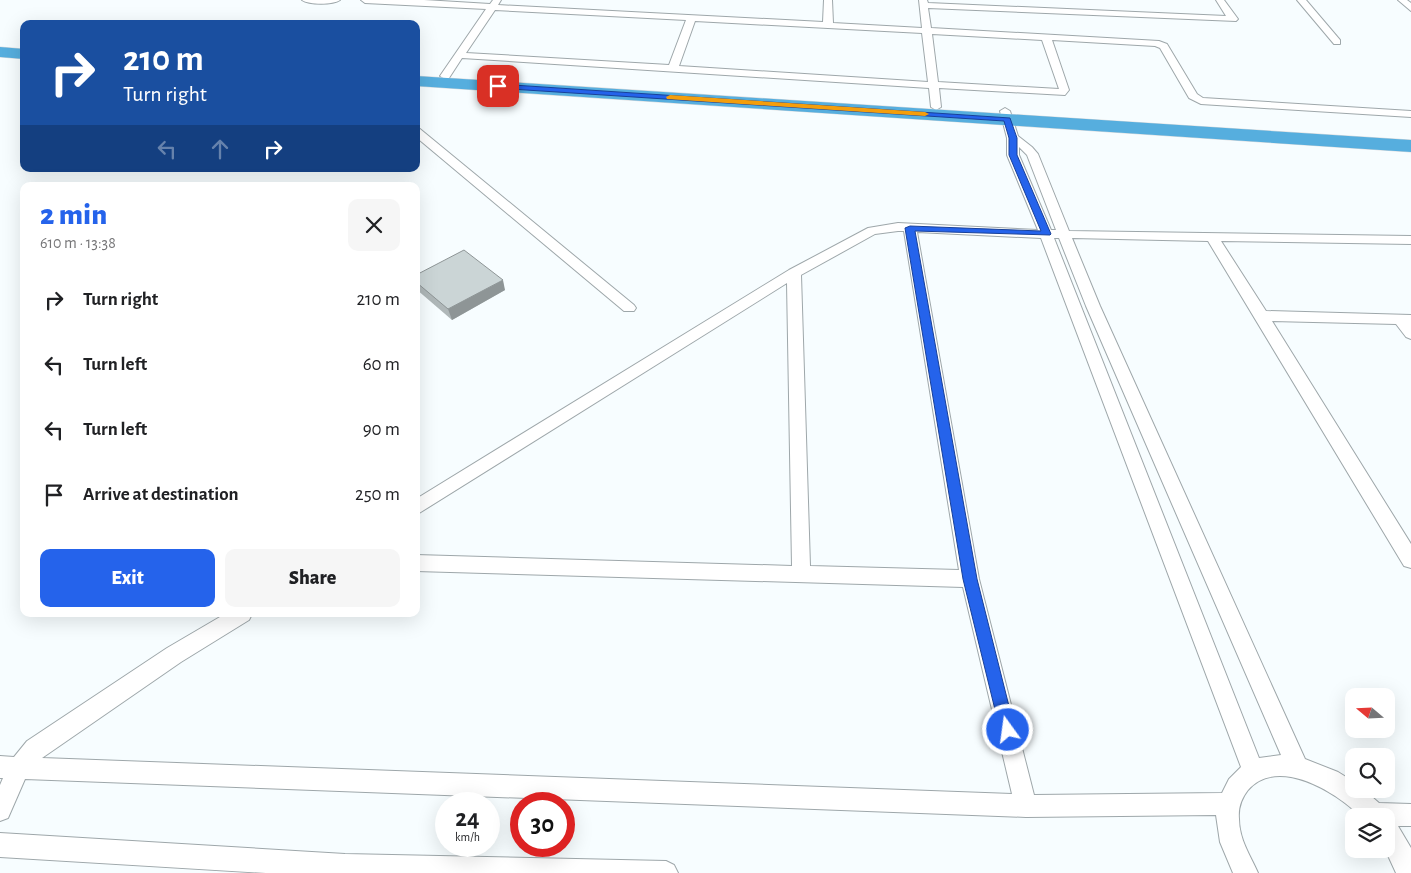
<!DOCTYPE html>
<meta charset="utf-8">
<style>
:root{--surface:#fff;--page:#f6f6f6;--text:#202124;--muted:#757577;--accent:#2563eb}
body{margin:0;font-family:"Alegreya Sans",sans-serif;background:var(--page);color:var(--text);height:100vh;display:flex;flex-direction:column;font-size:19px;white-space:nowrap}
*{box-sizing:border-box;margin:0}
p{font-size:16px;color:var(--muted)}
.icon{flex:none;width:28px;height:28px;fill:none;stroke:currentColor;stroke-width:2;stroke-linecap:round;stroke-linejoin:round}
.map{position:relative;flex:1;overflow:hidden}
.sheet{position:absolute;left:20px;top:182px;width:400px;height:435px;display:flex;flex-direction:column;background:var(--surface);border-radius:10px;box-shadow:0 5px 20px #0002}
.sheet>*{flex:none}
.hud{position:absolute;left:20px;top:20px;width:400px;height:152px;border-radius:10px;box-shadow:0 5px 20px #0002;background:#1a4fa0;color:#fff;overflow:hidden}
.needle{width:32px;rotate:289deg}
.fabs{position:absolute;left:1345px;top:688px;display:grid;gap:10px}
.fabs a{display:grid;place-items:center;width:50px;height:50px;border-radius:10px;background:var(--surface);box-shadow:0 5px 20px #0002;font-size:25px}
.speed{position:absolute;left:435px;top:792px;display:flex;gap:10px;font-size:25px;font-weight:700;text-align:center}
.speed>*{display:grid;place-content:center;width:65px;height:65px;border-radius:50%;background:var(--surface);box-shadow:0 5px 20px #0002;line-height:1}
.speed small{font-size:12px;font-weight:400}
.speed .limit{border:8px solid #d22;background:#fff;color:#111}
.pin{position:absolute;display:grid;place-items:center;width:42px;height:42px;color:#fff;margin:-21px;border-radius:10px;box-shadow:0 2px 8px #0006}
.me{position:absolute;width:55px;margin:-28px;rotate:346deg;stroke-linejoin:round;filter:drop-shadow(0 0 4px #0008)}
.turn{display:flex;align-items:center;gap:18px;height:105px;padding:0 20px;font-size:22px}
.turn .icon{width:65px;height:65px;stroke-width:2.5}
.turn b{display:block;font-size:35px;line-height:42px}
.lanes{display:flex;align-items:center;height:48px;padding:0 20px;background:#0003;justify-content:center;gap:25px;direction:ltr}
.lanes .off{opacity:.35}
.round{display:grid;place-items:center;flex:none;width:52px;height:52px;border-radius:10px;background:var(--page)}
.overview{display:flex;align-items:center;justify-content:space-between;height:85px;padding:0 20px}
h1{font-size:30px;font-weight:800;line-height:38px;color:var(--accent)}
.button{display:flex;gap:10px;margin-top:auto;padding:10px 20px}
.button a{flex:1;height:58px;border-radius:10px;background:var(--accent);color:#fff;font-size:20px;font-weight:800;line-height:58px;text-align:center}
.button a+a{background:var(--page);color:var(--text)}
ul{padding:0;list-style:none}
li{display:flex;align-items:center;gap:15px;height:65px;padding:0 20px}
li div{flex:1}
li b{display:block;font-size:19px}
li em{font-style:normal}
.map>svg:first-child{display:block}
</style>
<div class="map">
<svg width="1411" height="873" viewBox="0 0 1411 873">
<rect width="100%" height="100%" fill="#f7fdff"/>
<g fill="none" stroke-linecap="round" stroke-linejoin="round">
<g stroke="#9ea7aa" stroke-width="2">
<path id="minor" d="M 302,0 L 340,0 C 333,5 309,5 302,0 Z
M 361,0 L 424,0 L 490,4 L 493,0 L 501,0 L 498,5 L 823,22 L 824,0 L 832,0 L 833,23 L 922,28 L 919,0 L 927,0 L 928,3 L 1226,16 L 1216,0 L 1224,0 L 1238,19 L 1236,21 L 928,8 L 931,28 L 1159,41 L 1167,44 L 1197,94 L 1203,98 L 1411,111 L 1411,117 L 1201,104 L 1189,98 L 1160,48 L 1155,46 L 1052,40 L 1069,90 L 1065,95 L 939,88 L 941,107 L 936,110 L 931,107 L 929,88 L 462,58 L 449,78 L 445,79 L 440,76 L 486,9 L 365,3 ZM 495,10 L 686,20 L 669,65 L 466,53 ZM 695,21 L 922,33 L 928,82 L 679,66 ZM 932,34 L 1042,40 L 1059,89 L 938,82 Z
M 1297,0 L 1306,0 L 1340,40 L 1340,44 L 1334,44 Z
M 1398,0 L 1407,0 L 1411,3 L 1411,11 Z
M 1005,108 L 1010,111 L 1018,136 L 1032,147 L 1038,154 L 1069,231 L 1411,236 L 1411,244 L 1221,241 L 1266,311 L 1411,315 L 1411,339 L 1406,337 L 1396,324 L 1272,321 L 1411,544 L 1411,568 L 1404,566 L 1208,241 L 1072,238 L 1100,306 L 1305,759 L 1338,772 L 1354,782 L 1354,789 L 1363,789 L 1379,803 L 1411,804 L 1411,826 L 1398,826 L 1411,848 L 1411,873 L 1396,873 L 1385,849 L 1386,816 L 1360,816 C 1336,792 1278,756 1248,790 C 1241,799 1238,808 1239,819 C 1239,839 1250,855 1258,873 L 1233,873 L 1220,842 L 1216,815 L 1026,817 L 25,779 L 8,818 L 0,821 L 0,785 L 3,778 L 0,778 L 0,756 L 14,757 L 27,741 L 167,648 L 225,614 L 252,614 L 249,620 L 181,662 L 42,758 L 1012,794 L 963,587 L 416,571 L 416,555 L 792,566 L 787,283 L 416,515 L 416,499 L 789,270 L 868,228 L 898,223 L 1038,230 L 1007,155 L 1007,138 L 1000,111 ZM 1019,147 L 1027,155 L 1056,230 L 1051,230 L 1019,155 ZM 898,231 L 904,231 L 959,570 L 810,566 L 801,275 L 875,234 ZM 917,232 L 1041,238 L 1241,767 L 1229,779 L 1222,793 L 1034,795 L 979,579 ZM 1054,238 L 1059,238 L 1086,306 L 1281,755 L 1259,758 Z
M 416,128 L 420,129 L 634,305 L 636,308 L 634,311 L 624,311 L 416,137 Z
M 0,833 L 345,854 L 666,861 L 674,865 L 678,873 L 266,873 L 0,857 Z"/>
</g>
<g stroke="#dadadb" stroke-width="1">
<path id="trunk" d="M 0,47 L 24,49 L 24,59 L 0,57 Z
M 416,76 L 1411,140 L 1411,152 L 416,86 Z"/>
</g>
<use href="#minor" fill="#fff" fill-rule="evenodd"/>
<use href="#trunk" fill="#56aede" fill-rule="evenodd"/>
</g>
<path fill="#afb7b8" d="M 416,275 L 505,290 L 452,320 L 416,289 Z"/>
<path fill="#8e9596" d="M 503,280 L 505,290 L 452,320 L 448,309 Z"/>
<path fill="#cbd5d6" stroke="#8e9596" d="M 464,250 L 503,280 L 448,309 L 416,282 L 416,275 Z"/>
<path fill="#2563eb" stroke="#184099" d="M 498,84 L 1010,118 L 1017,138 L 1017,155 L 1051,234 L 1050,235 L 915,231 L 977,579 L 1015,730 L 1013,736 L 1008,738 L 1002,736 L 1000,730 L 963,579 L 905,228 L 910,226 L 1041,231 L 1009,155 L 1009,138 L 1004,121 L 495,88 L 494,86 Z"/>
<path fill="#f59e0b" d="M 670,95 L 925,112 L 929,114 L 925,116 L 667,99 L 666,97 Z"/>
</svg>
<div class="fabs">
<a><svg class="needle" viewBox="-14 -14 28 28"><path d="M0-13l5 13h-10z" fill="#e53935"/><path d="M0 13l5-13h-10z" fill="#757577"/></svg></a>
<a><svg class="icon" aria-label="search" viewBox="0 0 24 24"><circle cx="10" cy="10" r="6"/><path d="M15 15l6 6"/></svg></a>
<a><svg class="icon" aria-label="layers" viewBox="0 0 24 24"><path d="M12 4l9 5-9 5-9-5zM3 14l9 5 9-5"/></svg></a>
</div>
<div class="speed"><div>24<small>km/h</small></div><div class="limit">30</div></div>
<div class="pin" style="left:498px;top:86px;background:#d93025"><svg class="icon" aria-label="arrive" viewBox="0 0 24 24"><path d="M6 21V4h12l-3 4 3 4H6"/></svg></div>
<svg class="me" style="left:1008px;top:730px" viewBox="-20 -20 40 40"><circle r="17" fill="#2563eb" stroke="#fff" stroke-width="3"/><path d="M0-11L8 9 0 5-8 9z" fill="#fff"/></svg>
<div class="hud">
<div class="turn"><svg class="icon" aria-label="right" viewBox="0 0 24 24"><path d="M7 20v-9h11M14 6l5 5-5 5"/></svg><div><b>210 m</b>Turn right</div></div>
<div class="lanes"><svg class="icon off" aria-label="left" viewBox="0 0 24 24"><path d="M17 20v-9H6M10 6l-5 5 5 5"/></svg><svg class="icon off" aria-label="ahead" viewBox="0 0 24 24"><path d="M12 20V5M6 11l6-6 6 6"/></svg><svg class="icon" aria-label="right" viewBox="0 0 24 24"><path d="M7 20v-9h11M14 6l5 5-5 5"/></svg></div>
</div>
<section class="sheet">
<div class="overview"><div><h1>2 min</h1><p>610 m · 13:38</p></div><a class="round"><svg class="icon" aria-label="close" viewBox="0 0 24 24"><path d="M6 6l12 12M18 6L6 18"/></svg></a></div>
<ul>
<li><svg class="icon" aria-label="right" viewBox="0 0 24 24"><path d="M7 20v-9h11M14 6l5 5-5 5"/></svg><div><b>Turn right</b></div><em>210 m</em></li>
<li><svg class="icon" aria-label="left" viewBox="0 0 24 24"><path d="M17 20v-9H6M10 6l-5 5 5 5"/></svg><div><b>Turn left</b></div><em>60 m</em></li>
<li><svg class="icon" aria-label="left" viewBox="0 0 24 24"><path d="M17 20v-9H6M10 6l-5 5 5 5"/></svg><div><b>Turn left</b></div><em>90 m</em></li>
<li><svg class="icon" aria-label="arrive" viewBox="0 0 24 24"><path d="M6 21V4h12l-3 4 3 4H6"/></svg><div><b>Arrive at destination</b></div><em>250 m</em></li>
</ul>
<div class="button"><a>Exit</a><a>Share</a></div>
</section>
</div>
